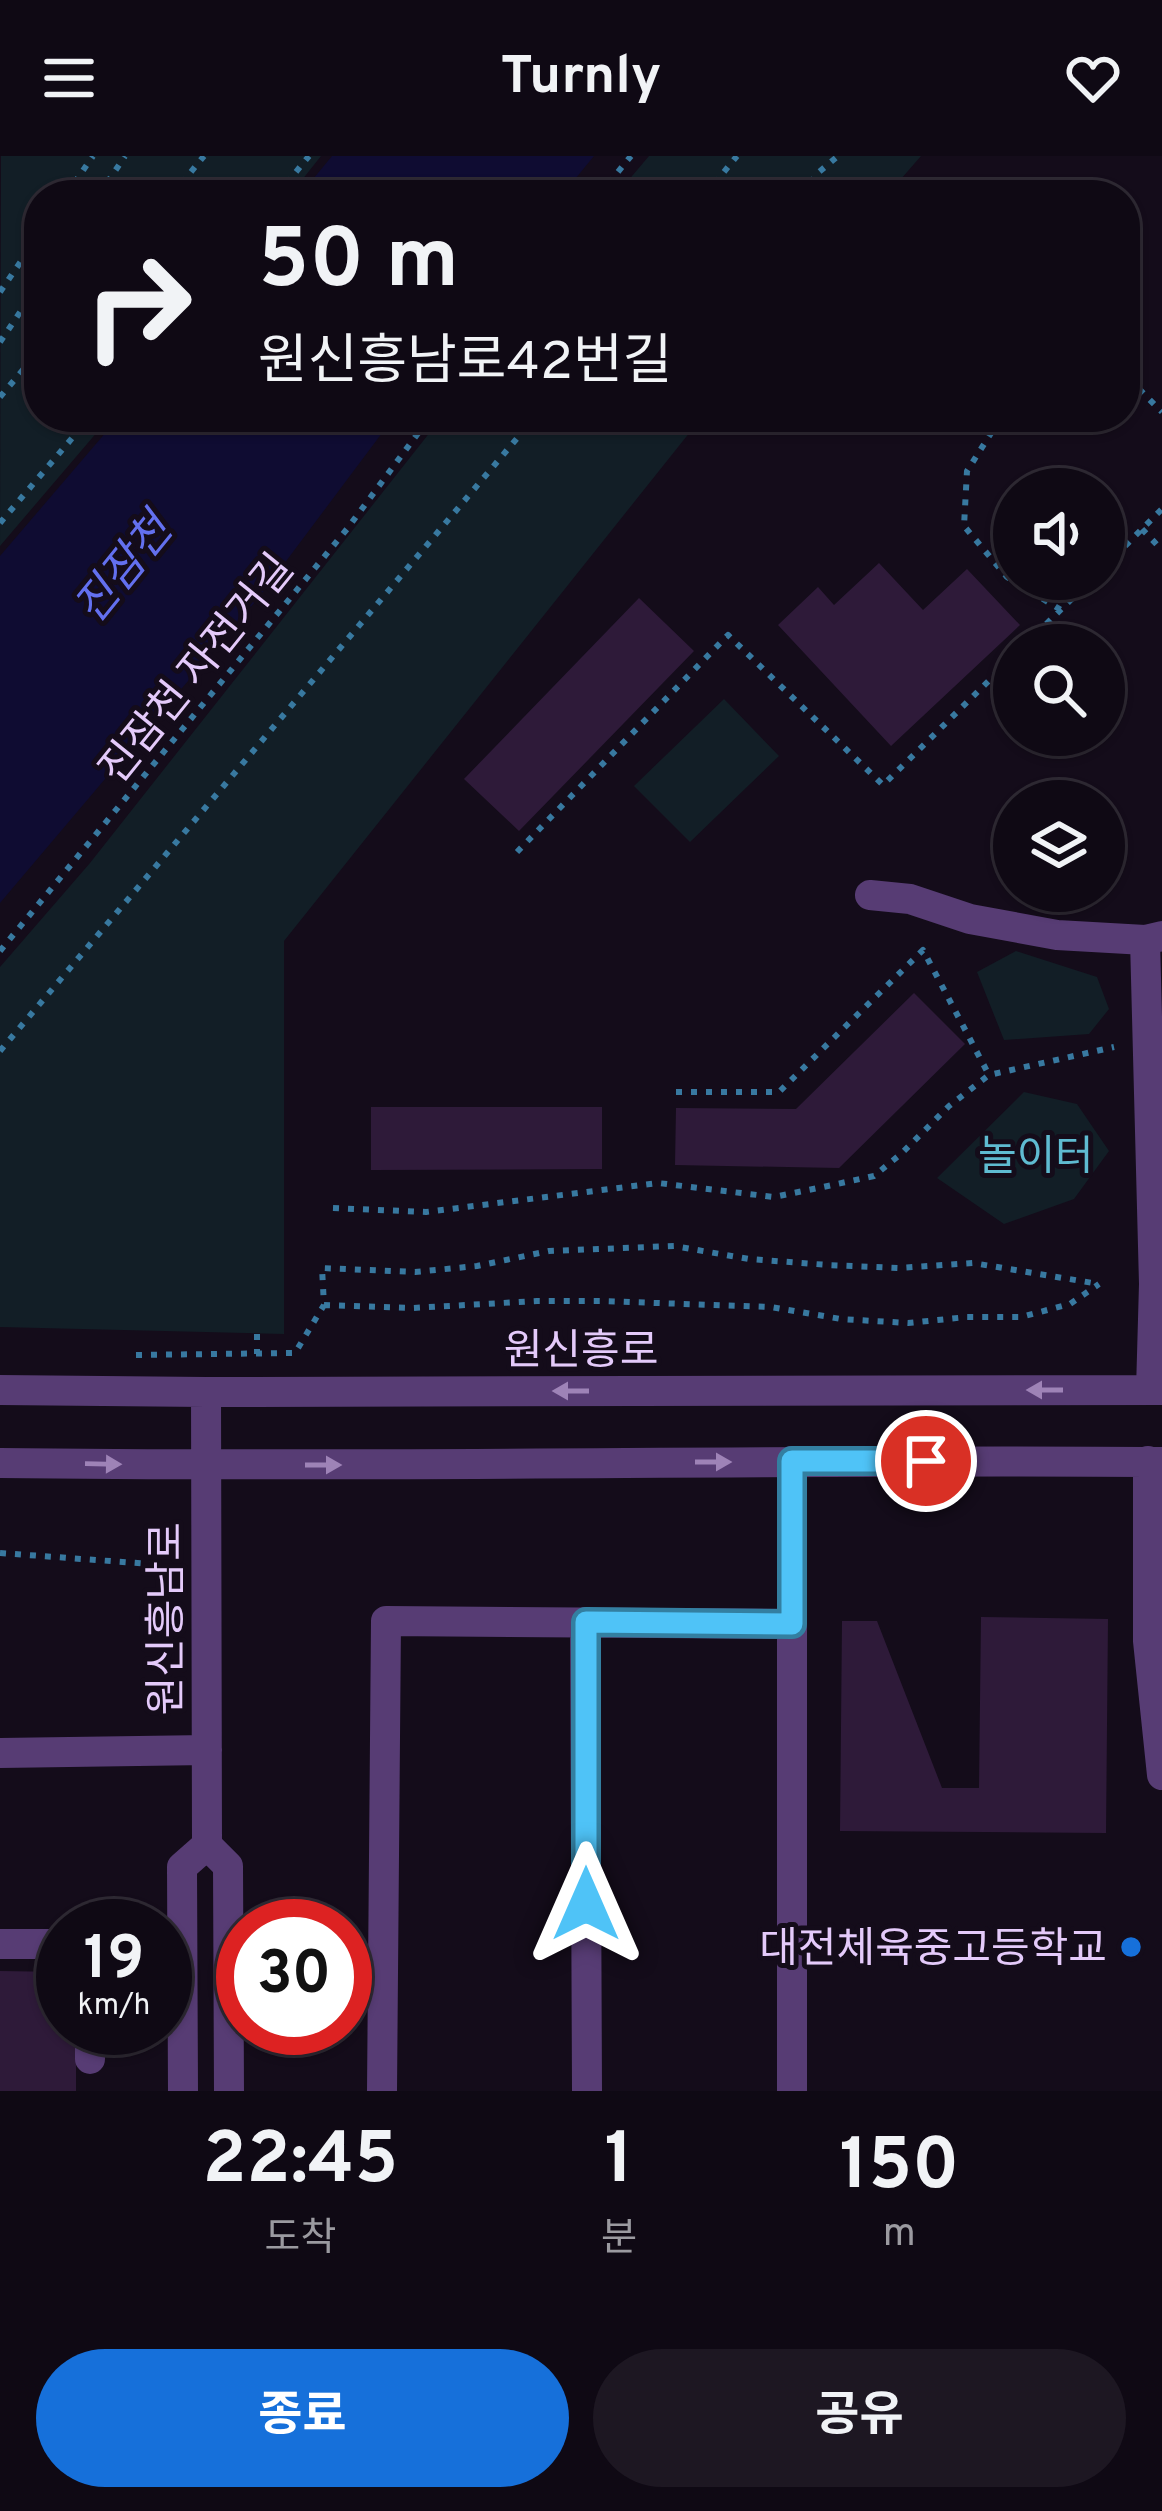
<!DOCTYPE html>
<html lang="ko">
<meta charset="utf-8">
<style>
:root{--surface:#0f0914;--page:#1d1722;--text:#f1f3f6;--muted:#9b9aa0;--line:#2f2a34;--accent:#1670da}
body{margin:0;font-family:Overpass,"Noto Sans KR",sans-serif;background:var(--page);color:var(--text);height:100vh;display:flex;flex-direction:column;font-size:45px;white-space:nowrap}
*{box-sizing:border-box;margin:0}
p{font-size:39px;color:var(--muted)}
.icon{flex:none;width:66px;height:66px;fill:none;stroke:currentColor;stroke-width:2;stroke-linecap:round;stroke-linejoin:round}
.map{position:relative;height:1935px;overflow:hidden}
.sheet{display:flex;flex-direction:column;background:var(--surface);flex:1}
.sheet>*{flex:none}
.top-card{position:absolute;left:24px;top:24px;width:1116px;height:252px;border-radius:48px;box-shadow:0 3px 9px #0004,0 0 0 3px var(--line);background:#0f0914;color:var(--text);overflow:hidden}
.controls{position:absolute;left:993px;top:312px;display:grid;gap:24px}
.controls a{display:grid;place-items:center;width:132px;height:132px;border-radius:50%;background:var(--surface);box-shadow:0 3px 9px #0004,0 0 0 3px var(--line);font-size:60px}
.speed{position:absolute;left:36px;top:1743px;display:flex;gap:24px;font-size:60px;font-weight:700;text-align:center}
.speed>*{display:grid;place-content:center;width:156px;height:156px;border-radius:50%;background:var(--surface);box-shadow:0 3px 9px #0004,0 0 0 3px var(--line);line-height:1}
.speed small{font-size:30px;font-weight:400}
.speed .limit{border:18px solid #d22;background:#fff;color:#111}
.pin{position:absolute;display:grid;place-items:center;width:102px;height:102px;color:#fff;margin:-51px;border:6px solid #fff;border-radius:50%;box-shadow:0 3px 12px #0007}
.me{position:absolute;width:132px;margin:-66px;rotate:0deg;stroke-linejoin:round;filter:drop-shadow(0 0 9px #0008)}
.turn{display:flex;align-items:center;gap:42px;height:252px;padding:0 36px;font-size:54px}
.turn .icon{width:156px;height:156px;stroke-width:2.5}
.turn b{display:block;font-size:84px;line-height:102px}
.eta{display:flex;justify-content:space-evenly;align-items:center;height:204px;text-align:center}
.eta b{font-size:72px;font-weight:700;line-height:84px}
.button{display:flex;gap:24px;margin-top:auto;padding:24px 36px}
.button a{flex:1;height:138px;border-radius:72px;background:var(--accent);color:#fff;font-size:48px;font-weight:700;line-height:138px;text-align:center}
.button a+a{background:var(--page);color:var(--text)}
header{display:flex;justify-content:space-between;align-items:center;height:156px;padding:0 36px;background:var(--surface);font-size:54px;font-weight:700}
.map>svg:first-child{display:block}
</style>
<header><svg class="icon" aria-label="menu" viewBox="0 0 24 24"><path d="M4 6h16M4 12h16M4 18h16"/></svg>Turnly<svg class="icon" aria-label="heart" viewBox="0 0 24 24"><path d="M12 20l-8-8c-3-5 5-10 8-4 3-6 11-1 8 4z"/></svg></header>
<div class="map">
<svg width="1162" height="1935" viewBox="0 0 1162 1935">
<rect width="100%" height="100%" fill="#140c1a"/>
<path fill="#121e26" d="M 1,0 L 321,0 L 290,39 L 39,39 L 39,261 L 110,261 L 0,390 Z
M 649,0 L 921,0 L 887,39 L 616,39 Z
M 442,261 L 702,261 L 284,785 L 284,1178 L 0,1171 L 0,811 L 90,707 Z
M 724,543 L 779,600 L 690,686 L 634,630 Z
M 1016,795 L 1097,821 L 1109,853 L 1089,878 L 1004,884 L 977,816 Z
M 1024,936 L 1077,948 L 1109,995 L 1074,1043 L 1004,1068 L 937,1022 Z"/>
<path fill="#0f0c32" d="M 332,0 L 594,0 L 562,39 L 300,39 Z
M 119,261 L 394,261 L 260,440 L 0,747 L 0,400 Z"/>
<path fill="#2e1a39" d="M 879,407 L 923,454 L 967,413 L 1020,469 L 891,590 L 778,469 L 818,431 L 834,449 Z
M 639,442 L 694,495 L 519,675 L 464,623 Z
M 914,837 L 965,888 L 839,1012 L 675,1009 L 676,952 L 796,953 Z
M 371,951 L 602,951 L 602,1013 L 371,1014 Z
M 981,1461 L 1108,1463 L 1106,1677 L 840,1675 L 842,1465 L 877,1465 L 942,1632 L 979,1632 Z
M 0,1815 L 63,1816 L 63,1872 L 76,1872 L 76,1935 L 0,1935 Z"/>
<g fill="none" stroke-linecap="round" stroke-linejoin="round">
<path stroke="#3879a0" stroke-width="6" stroke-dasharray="6 9" stroke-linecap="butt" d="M 66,39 L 93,0
M 99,39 L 125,0
M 172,39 L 204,0
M 277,39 L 309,0
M 599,39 L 631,0
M 705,39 L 737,0
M 801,39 L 819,16 L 838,0
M 0,136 L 39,79
M 0,186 L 39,128
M 1125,229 L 1138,232 L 1162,256
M 0,241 L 39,195
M 1000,263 L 967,315 L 964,370 L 1007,421 L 1061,454
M 0,367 L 90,261
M 1142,373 L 1162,394
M 1104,411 L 1162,353
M 1025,489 L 1092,423
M 517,696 L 728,479 L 883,629 L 1014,500
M 0,795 L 347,373 L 430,261
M 0,895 L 535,261
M 676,936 L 779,936 L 923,794 L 989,919
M 333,1052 L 426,1056 L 658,1027 L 774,1041 L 823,1031 L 874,1020 L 902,997 L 949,950 L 989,919 L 1114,891
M 324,1149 L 413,1152 L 537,1145 L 600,1145 L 771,1151 L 841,1163 L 908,1167 L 967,1161 L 1021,1161 L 1070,1148 L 1099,1128
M 257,1178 L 257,1198
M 136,1199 L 295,1197 L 324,1149 L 322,1112 L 415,1116 L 477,1110 L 549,1095 L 674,1090 L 749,1103 L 828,1109 L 899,1112 L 973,1107 L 1099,1128
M 0,1397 L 151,1408"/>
<path stroke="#573c74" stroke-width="30" d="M 870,739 L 910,743 L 970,763 L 1057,779 L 1145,784
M 0,1234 L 206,1236 L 1162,1234
M 1151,1234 L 1154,1128 L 1145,784 L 1162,780
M 206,1236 L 207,1689 L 228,1710 L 229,1935
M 792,1305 L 792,1935
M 1148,1305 L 1148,1485 L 1162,1619
M 0,1307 C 387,1312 775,1303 1162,1306
M 585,1466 L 587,1935
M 0,1597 L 207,1594
M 0,1788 L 63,1788
M 90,1872 L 90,1903
M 183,1935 L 182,1711 L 207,1689
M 382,1935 L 386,1465 L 792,1468"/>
</g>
<defs><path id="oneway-solid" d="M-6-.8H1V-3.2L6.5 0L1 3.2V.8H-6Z" transform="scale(3)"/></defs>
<g fill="#9e83b7">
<use href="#oneway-solid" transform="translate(1045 1234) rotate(180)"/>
<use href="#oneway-solid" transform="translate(571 1235) rotate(180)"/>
<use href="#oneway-solid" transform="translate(713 1306)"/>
<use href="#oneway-solid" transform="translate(103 1308) rotate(1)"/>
<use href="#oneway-solid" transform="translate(323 1309)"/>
</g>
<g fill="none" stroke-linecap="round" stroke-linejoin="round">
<g stroke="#337fa1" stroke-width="30">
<path id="route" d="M 586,1748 L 586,1466 L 792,1468 L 792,1305 L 926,1305"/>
</g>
<use href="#route" stroke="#4fc3f7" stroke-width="21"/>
</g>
<circle fill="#1670da" stroke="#140c1a" stroke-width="4.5" cx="1131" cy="1791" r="12"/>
<g text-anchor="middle" stroke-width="10" stroke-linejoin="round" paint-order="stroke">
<g font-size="42" fill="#e4cafa" stroke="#140c1a">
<text transform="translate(195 512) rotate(-51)" y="15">진잠천 자전거길</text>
<text x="581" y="1208">원신흥로</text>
<text transform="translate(165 1463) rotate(-90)" y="15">원신흥남로</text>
</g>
<g font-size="42" fill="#5fbbd1" stroke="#140c1a">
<text x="1036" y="1014">놀이터</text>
</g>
<g font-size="42" fill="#e4cafa" stroke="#140c1a" text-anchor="end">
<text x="1107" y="1806">대전체육중고등학교</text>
</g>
<g font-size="45" font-style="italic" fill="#6370ef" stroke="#140c1a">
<text transform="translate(122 412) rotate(-51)" y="16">진잠천</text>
</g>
</g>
</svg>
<div class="controls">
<a><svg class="icon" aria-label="sound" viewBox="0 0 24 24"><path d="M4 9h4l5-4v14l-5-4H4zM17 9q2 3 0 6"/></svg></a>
<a><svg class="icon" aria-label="search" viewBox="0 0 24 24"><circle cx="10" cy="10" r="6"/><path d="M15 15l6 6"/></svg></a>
<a><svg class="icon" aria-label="layers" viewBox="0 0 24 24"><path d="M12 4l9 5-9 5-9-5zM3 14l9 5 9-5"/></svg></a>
</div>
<div class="speed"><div>19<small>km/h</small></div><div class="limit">30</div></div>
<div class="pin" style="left:926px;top:1305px;background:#d93025"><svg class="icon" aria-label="arrive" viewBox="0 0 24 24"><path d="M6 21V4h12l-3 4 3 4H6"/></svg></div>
<svg class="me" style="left:586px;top:1748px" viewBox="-20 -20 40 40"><path d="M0-17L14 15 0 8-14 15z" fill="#4fc3f7" stroke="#fff" stroke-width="4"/></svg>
<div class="top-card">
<div class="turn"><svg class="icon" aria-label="right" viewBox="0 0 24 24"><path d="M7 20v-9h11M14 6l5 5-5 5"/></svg><div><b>50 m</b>원신흥남로42번길</div></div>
</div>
</div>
<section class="sheet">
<div class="eta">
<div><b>22:45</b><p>도착</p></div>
<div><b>1</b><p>분</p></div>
<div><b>150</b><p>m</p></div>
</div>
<div class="button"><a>종료</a><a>공유</a></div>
</section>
